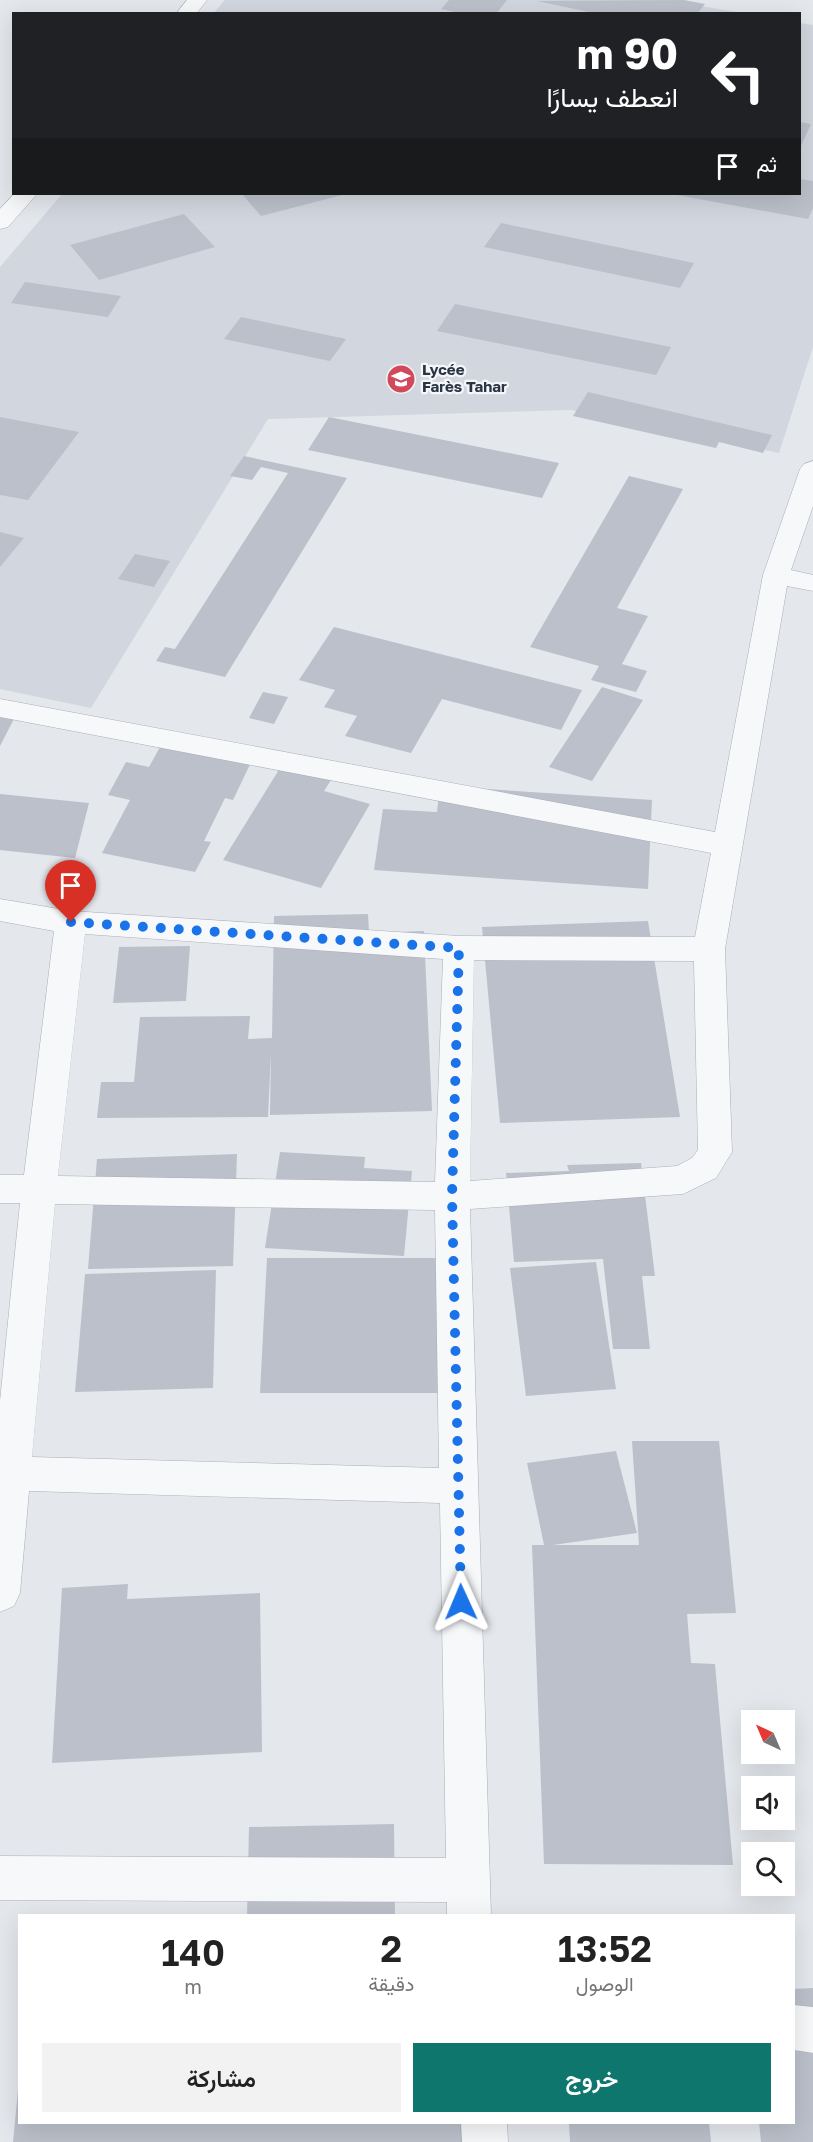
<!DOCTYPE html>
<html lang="ar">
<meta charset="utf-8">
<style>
:root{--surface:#fff;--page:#f2f2f2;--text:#222;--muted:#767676;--accent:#0f766e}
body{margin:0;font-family:"Golos Text",Vazirmatn,sans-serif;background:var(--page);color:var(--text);direction:rtl;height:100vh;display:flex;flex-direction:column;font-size:22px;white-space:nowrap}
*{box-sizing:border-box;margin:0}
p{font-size:20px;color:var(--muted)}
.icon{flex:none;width:33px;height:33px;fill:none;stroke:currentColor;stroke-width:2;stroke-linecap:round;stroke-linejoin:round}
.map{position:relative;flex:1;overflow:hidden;direction:ltr}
.details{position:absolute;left:18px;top:1914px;width:777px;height:210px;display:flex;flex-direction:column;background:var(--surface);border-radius:0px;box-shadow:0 6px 24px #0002;direction:rtl}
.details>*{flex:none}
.banner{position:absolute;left:12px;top:12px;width:789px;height:183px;border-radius:0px;box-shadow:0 6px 24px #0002;direction:rtl;background:#202124;color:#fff;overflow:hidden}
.needle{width:39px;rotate:316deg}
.fabs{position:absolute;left:741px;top:1710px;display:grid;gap:12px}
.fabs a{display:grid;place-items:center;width:54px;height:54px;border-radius:0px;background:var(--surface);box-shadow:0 6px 24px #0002;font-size:30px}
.pin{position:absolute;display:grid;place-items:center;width:51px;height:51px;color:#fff;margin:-62px -26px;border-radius:50% 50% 50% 0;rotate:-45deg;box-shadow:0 0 6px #0007}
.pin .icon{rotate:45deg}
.me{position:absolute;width:66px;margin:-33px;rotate:359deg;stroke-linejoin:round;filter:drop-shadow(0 0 4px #0008)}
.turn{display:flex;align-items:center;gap:21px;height:126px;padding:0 24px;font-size:27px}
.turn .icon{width:78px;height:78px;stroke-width:2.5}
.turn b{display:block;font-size:42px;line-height:51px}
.then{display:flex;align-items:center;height:57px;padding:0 24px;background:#0003;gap:12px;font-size:22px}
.eta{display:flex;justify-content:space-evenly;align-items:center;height:102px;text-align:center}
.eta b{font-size:36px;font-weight:600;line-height:42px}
.cta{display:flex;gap:12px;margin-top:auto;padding:12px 24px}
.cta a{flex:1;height:69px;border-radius:0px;background:var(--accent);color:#fff;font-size:24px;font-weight:600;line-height:69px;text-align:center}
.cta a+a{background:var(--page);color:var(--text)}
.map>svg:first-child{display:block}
</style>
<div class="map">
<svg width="813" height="2142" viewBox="0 0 813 2142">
<rect width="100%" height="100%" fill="#e4e7ec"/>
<path fill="#d2d6de" d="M 225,0 L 663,0 L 743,13 L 213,14 Z
M 800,23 L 813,25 L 813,347 L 779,453 L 571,410 L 268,419 L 91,708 L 0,689 L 0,267 L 62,194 L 800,194 Z"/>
<path fill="#bbc0ca" d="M 449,0 L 507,0 L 496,14 L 465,14 L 441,9 Z
M 684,0 L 705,4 L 697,14 L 598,14 L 537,1 Z
M 800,122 L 811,124 L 800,148 Z
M 800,179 L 813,181 L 813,208 L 808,219 L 677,195 L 800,194 Z
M 242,194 L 346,194 L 261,216 Z
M 184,214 L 215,247 L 99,280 L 70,245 Z
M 501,223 L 694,263 L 680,288 L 484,247 Z
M 25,282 L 121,296 L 108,317 L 11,303 Z
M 455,304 L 671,347 L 656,375 L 437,331 Z
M 241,317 L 346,339 L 330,361 L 224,339 Z
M 588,392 L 772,435 L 763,453 L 719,442 L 716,448 L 573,416 Z
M 0,417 L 79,432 L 28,500 L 0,495 Z
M 329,417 L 559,463 L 542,498 L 308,450 Z
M 244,456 L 347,478 L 225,677 L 156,661 L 165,647 L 175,649 L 288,473 L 261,467 L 252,480 L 230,476 Z
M 629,476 L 683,489 L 617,608 L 648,616 L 622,664 L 647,671 L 636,692 L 591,680 L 599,666 L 530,647 Z
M 0,532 L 24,538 L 0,567 Z
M 135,554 L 170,561 L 154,587 L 118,579 Z
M 334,627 L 582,690 L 561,730 L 442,699 L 411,753 L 345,736 L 357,716 L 324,707 L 335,690 L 299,680 Z
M 602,687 L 643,700 L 592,781 L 549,767 Z
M 263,692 L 288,697 L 274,724 L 249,718 Z
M 0,711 L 17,713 L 0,746 Z
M 165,738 L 254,756 L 233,800 L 225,798 L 204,841 L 211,842 L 195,872 L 102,853 L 130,800 L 108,795 L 126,762 L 149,767 Z
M 285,760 L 335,774 L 324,791 L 370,804 L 321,888 L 223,860 Z
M 440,786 L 652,800 L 648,889 L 374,870 L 383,809 L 437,812 Z
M 0,794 L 89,803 L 75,858 L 0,850 Z
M 368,914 L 369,933 L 424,931 L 432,1111 L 270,1115 L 271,1051 L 268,1117 L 97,1118 L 101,1082 L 134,1082 L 140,1017 L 250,1016 L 248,1039 L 272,1038 L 274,916 Z
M 648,921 L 680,1117 L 500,1123 L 482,927 Z
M 190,946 L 186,1001 L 113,1003 L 119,947 Z
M 280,1152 L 365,1157 L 364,1168 L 412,1171 L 404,1256 L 265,1248 Z
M 237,1154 L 233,1266 L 88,1269 L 97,1159 Z
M 641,1163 L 655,1276 L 642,1276 L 650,1349 L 613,1349 L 603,1259 L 514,1262 L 506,1173 L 569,1171 L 567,1165 Z
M 267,1258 L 457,1258 L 459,1393 L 260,1393 Z
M 596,1262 L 616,1389 L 526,1396 L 510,1268 Z
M 216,1270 L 213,1388 L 75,1392 L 85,1274 Z
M 632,1441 L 719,1441 L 736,1613 L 687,1614 L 691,1663 L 715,1664 L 733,1865 L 544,1864 L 532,1545 L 544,1545 L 527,1463 L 616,1451 L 637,1533 L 553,1545 L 639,1545 Z
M 128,1584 L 127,1599 L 260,1593 L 262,1752 L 52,1763 L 62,1588 Z
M 394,1824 L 395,1916 L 247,1916 L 249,1827 Z
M 813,1988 L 813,2142 L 761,2142 L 759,2122 L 794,2122 L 794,1989 Z
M 18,2090 L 20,2122 L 493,2122 L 493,2142 L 13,2142 Z
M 569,2122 L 709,2122 L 711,2142 L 570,2142 Z"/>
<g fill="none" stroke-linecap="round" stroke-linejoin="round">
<g stroke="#a9aeb7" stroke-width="1">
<path id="minor" d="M 187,0 L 207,0 L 196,14 L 176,14 Z
M 14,194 L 37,194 L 8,227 L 0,229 L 0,209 Z
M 813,461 L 813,506 L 791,570 L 813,575 L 813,591 L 787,586 L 725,949 L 732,1152 L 716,1178 L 683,1194 L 470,1209 L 491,1916 L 447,1916 L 447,1902 L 0,1900 L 0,1856 L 446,1858 L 440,1503 L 29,1491 L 20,1593 L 14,1606 L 0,1612 L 0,1401 L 20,1203 L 0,1203 L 0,1175 L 24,1175 L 54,931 L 0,921 L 0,899 L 71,911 L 459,936 L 695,937 L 711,853 L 0,717 L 0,699 L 715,832 L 763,575 L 800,469 L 804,464 ZM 85,934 L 443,959 L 435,1182 L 58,1176 ZM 474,960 L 694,961 L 698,1150 L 692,1158 L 677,1166 L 470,1181 ZM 55,1204 L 435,1210 L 439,1468 L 32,1457 Z
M 794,2005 L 813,2007 L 813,2053 L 794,2050 Z
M 461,2122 L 507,2122 L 508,2142 L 462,2142 Z"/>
</g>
<use href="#minor" fill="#f7f8fa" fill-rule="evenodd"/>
</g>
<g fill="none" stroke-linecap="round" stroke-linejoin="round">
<path stroke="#1a73e8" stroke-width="10" stroke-dasharray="0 18" d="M 71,922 L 459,948 L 452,1196 L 461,1602"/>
</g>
<defs>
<g id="school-disc" transform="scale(1.5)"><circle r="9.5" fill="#d1495b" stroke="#f4f6f9"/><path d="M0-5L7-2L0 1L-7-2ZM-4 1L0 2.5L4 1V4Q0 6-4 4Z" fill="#fff"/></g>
</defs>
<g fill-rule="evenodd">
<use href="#school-disc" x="401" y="379"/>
</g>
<g text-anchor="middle" stroke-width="4.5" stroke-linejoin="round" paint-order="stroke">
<g font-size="15" font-weight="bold" fill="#2b3445" stroke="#f4f6f9" text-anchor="start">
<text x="422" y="375">Lycée<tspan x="422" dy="17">Farès Tahar</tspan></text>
</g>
</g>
</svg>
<div class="fabs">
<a><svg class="needle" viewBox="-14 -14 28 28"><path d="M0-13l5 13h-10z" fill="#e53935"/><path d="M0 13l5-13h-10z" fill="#767676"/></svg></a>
<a><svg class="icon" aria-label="sound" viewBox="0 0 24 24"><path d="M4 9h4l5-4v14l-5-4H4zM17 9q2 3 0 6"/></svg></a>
<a><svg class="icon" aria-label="search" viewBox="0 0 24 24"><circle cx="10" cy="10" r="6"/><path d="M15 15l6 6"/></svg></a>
</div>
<div class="pin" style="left:71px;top:922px;background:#d93025"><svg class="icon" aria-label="arrive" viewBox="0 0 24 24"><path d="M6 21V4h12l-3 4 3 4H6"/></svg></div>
<svg class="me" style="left:461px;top:1602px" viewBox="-20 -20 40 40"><path d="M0-17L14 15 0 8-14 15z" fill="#1a73e8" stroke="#fff" stroke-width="4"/></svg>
<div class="banner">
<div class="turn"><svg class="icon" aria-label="left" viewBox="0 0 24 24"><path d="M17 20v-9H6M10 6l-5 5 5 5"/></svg><div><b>90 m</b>انعطف يسارًا</div></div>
<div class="then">ثم<svg class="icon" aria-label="arrive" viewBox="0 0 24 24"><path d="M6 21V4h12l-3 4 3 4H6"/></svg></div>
</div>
<section class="details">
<div class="eta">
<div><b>13:52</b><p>الوصول</p></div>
<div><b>2</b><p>دقيقة</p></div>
<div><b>140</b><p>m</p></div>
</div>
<div class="cta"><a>خروج</a><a>مشاركة</a></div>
</section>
</div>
